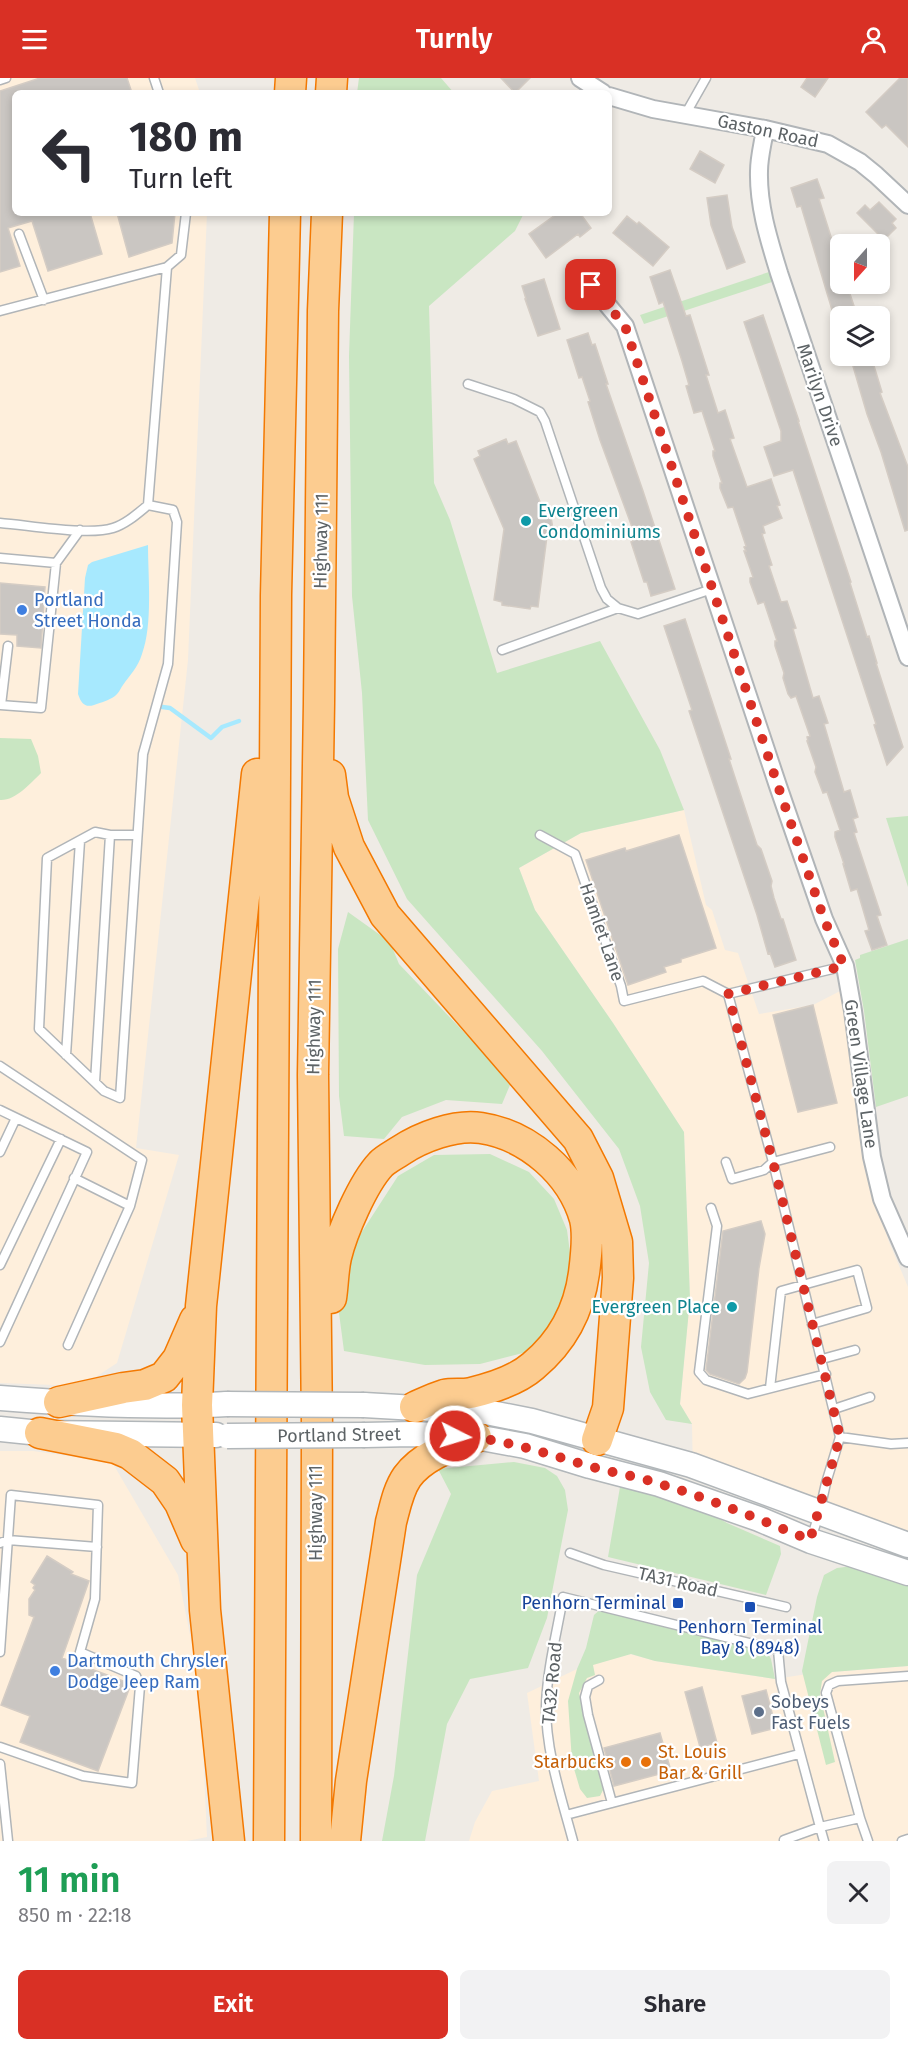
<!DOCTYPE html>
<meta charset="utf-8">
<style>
:root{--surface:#fff;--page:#f2f2f3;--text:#2b2b33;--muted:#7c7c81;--accent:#d93025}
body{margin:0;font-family:"Fira Sans",sans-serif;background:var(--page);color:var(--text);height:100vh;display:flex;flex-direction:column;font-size:22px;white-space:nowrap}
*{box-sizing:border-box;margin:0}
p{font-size:20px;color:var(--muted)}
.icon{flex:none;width:33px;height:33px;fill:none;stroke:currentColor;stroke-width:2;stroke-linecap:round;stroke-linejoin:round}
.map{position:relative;height:1763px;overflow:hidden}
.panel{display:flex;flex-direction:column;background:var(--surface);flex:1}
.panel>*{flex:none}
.banner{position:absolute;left:12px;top:12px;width:600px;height:126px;border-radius:9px;box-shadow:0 3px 9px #0003;background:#fff;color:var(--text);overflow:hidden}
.needle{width:39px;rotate:201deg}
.fabs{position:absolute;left:830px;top:156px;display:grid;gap:12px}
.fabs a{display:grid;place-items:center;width:60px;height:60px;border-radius:9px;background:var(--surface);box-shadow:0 3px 9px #0003;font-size:30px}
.pin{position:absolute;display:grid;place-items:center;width:51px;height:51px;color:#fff;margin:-26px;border-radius:12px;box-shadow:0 3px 9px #0006}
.me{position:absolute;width:66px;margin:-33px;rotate:95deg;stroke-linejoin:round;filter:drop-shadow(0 0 4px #0008)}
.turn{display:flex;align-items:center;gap:21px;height:126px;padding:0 18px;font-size:27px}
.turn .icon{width:78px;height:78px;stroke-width:2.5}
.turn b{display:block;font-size:42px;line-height:51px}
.round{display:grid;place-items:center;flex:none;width:63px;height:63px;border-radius:9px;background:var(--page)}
.overview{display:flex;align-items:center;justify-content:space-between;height:102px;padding:0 18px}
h1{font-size:36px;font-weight:600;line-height:45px;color:#1e9e55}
.cta{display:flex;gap:12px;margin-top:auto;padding:12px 18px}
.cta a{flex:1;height:69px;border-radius:9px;background:var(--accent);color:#fff;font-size:24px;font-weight:600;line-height:69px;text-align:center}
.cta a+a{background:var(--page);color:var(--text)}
header{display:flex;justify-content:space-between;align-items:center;height:78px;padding:0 18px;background:var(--accent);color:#fff;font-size:27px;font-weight:600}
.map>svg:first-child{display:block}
</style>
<header><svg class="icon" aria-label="menu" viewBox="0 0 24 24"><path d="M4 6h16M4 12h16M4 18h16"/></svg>Turnly<svg class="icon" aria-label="person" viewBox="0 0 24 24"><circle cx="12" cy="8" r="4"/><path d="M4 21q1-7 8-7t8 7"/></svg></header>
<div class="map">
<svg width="908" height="1763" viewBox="0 0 908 1763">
<rect width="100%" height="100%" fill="#efebe5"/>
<path fill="#feefdc" d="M 0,0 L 195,0 L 200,15 L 15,15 L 15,135 L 207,135 L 188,582 L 136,1070 L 179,1077 L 117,1285 L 82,1308 L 0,1305 Z
M 684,732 L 706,827 L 712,832 L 725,872 L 738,875 L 759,936 L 813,927 L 842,912 L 864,1089 L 889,1164 L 908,1209 L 908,1478 L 693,1402 L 692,1346 L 680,1326 L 690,1221 L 684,1054 L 613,945 L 535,832 L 519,790 L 581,755 Z
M 0,1373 L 33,1373 L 112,1384 L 178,1497 L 200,1607 L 207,1759 L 187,1763 L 0,1763 Z
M 630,1576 L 655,1583 L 775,1601 L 807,1596 L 908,1588 L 908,1763 L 469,1763 L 475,1744 L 492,1713 L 539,1703 L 527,1615 L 577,1591 Z"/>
<path fill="#c9e6c2" d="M 359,0 L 441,0 L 454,15 L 357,15 Z
M 354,135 L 524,135 L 515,153 L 429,228 L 434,405 L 450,442 L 497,595 L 600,563 L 660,672 L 684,732 L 581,755 L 519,790 L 535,832 L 613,945 L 684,1054 L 690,1221 L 680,1326 L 692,1346 L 666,1342 L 650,1314 L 641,1269 L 649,1185 L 640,1128 L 619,1071 L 542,973 L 407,821 L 368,742 L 362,615 L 352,518 L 349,278 Z
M 769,194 L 772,204 L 644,246 L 640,237 Z
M 0,660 L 31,661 L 38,678 L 41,695 C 31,705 15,723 0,722 Z
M 908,738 L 908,809 L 886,740 Z
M 348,834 L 390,864 L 399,886 L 481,972 L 510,1007 L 502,1026 L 446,1022 L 402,1039 L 384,1061 L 344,1058 L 339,1018 L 338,871 Z
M 908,861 L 908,1018 L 876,1029 L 864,933 L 855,882 L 860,880 L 860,877 Z
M 490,1076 L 529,1094 L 554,1121 L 567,1152 L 572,1190 L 559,1237 L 531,1273 L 480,1286 L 425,1287 L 344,1273 L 334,1197 L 398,1098 L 434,1077 Z
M 514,1384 L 545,1390 L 557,1398 L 565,1412 L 568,1432 L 547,1540 L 528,1590 L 470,1601 L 447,1646 L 425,1763 L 382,1763 L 394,1698 L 417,1497 L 451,1416 L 438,1391 Z
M 620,1409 L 647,1412 L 695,1427 L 727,1445 L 780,1468 L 781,1476 L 766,1517 L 608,1479 Z
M 853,1488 L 908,1505 L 908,1588 L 832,1594 L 822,1603 L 820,1616 L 835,1684 L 826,1687 L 802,1593 L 817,1519 L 824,1497 L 837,1490 Z
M 603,1529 L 765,1570 L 771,1581 L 775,1601 L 655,1583 L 631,1576 L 593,1587 L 595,1597 L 587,1600 L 579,1615 L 603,1712 L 600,1718 L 587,1720 L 580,1711 L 572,1684 L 568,1623 L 577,1591 L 586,1570 L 594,1537 Z"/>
<path fill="#a7e9fe" d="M 148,467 C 148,498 153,547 142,576 C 138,589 130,597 123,607 C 120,611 119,615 115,618 C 108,623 102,624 94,627 C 85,630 81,625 78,616 L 85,500 L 88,487 L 92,484 Z"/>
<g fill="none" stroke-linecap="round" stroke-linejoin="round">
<path stroke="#a7e9fe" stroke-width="4.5" d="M 155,628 L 170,630 L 211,660 L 222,649 L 239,643"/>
</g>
<path fill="#cac6c2" stroke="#d4ccc4" stroke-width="1.5" d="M 40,0 L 127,0 L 132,15 L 15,15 L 15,135 L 90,135 L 102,176 L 48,193 L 32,143 L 8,150 L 20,188 L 0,194 L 0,13 Z
M 501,0 L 530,0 L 515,15 Z
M 807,0 L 828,0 L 815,19 L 801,9 Z
M 900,0 L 908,0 L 908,69 L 886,47 L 882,50 L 866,34 Z
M 700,73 L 724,87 L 715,105 L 690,91 Z
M 817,101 L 824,120 L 819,121 L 840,187 L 840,210 L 847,207 L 856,234 L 840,238 L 835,242 L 801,128 L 797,129 L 791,110 Z
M 727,117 L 732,149 L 745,184 L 727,191 L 711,147 L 707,120 Z
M 879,124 L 896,141 L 892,145 L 896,150 L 884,162 L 857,135 L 865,127 L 870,132 Z
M 117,135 L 175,135 L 172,165 L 129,179 Z
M 558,135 L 580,135 L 591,150 L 580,159 L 578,156 L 546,180 L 529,156 Z
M 627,138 L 637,146 L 639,144 L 669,169 L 653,188 L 613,155 Z
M 670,192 L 686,238 L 690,237 L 709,297 L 706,297 L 718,335 L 725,332 L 734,360 L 730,361 L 747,409 L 771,401 L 780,427 L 777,428 L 782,440 L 763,448 L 765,455 L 762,456 L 772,487 L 769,488 L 781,524 L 787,523 L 796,550 L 793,551 L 813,620 L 819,618 L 828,645 L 824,646 L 844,714 L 850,712 L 858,739 L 853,741 L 857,754 L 854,755 L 881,837 L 877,838 L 887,867 L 872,872 L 865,853 L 869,852 L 857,811 L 851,813 L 843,786 L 844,786 L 835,759 L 835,754 L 840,752 L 827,714 L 823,715 L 815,694 L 816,689 L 807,663 L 808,663 L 807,659 L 810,658 L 796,618 L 791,620 L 788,616 L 783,600 L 784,595 L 775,568 L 775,563 L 777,563 L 764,524 L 758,526 L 750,504 L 750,500 L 753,499 L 744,473 L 746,473 L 744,469 L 746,468 L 733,429 L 728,430 L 720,410 L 720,405 L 722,405 L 713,378 L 713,373 L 715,373 L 702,333 L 694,335 L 686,308 L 689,307 L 682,283 L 663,224 L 659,226 L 650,199 Z
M 544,201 L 560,251 L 538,258 L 525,221 L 526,221 L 522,208 Z
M 763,237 L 799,343 L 798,343 L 851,504 L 850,505 L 867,559 L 869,558 L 877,585 L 876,585 L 903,669 L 887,687 L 874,647 L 876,646 L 793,392 L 774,398 L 764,369 L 781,363 L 781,353 L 744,244 Z
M 588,255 L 592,267 L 595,266 L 608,306 L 606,306 L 643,413 L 675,511 L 651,518 L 647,504 L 644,504 L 631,464 L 633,463 L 629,450 L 632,449 L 600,362 L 588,324 L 590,323 L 582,299 L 579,300 L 567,262 Z
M 850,278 L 871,278 L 882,314 L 880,315 L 908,389 L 908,452 L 905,453 L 881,374 L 867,336 Z
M 506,361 L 508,366 L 516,363 L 544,434 L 550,433 L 554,457 L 547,458 L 538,529 L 531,528 L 530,531 L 502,527 L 502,524 L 494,522 L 504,451 L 474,381 L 480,378 L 478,373 Z
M 0,505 L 45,509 L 41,570 L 17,568 L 17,557 L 0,556 Z
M 685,541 L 731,681 L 729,681 L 757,767 L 761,771 L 772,803 L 771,808 L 774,820 L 781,841 L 783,841 L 796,882 L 775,889 L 770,875 L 768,876 L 757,837 L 689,633 L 692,632 L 664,548 Z
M 679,757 L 716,870 L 681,881 L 681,884 L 664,889 L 666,894 L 628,907 L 586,782 L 625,770 L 626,773 Z
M 813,927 L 837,1025 L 798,1034 L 773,937 Z
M 761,1143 L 765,1156 L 759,1190 L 747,1294 L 745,1300 L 739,1306 L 710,1296 L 706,1292 L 723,1153 Z
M 47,1478 L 73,1494 L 71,1496 L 89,1503 L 62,1580 L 131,1606 L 98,1693 L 20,1664 L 30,1638 L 1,1627 L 34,1539 L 29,1537 L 29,1521 L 35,1512 L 33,1510 L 35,1507 L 31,1504 Z
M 702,1609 L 717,1665 L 700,1669 L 685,1614 Z
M 766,1612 L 776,1650 L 752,1656 L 742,1618 Z
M 660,1655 L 671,1693 L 614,1708 L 604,1670 Z"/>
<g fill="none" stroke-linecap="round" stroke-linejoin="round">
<g stroke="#b1b5b8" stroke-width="11">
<path id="lane" d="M 154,0 L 159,15
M 0,2 L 6,0
M 685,37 L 706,0
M 19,156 L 44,222
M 0,233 L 167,189 L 181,177 L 186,135
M 468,306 L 514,321 L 540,334 L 545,343 L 601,510 L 607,521 L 618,530 L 638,536 L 712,511
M 0,445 C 28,447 88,458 113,450 C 126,446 137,436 148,427 L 167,189
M 0,480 L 56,485 L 80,452
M 502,572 L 618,530
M 0,627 L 41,630 L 56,485
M 1,627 L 8,568
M 137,757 L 110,757 L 95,754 L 47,780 L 39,951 L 104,1013 L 120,1020 L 143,676 L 168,586 L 177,444 L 173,432 L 148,427
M 540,757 L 575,776 L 621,908 L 624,923 L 703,903 L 728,916 L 845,888
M 728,916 L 773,1084 L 840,1359 L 826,1405 L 819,1436 L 811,1461
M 66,977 L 80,763
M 0,988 L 142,1082 L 130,1128
M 95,1004 L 110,757
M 0,1032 L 87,1074 L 0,1264
M 0,1074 L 16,1040
M 726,1084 L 732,1101 L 764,1092 L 773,1084 L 830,1069
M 711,1130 L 717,1148 L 699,1294 L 706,1302 L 748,1316 L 826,1296
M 0,1187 L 61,1061
M 68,1267 L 130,1128 L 74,1100
M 822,1281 L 855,1272
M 770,1310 L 781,1213 L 857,1192 L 867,1230 L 812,1246
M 834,1331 L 870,1319
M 840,1359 L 891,1366 L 908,1365
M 0,1465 L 8,1462 L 97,1469
M 570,1475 L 604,1487 L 786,1529
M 0,1574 L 11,1417 L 98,1427 L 95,1521 L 80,1574 L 136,1598 L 140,1608 L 132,1705 L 83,1698 L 0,1669
M 599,1602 L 588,1608 L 585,1619 L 588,1637 L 612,1725
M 0,1686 L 8,1763
M 566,1737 L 799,1676
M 860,1740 L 826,1615 L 829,1607 L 838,1603 L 908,1598
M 784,1762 L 820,1749 L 824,1763
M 573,1763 C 561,1718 546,1675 546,1628 C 547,1592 557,1554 563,1519 L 778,1572 L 781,1604 L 820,1749 L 860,1740 L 868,1763
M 902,1763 L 908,1761"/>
</g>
<g stroke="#b1b5b8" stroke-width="20">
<path id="street" d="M 580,0 L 603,15
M 609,18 L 653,31 L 765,51 L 828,66 L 860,84 L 876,97 L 908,127
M 765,51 C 763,65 759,79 759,93 C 758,128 769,162 779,195 L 908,579
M 591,207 L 625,248 L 778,708 L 824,841 L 845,888 L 853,933 L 872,1079 L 882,1121 L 908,1180"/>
</g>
<g stroke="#b2b7ba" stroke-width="27">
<path id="secondary" d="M 0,1320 C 75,1326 152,1330 227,1326
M 364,1327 L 486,1334 L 532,1343 L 691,1387 L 908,1467
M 0,1351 L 40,1355 L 216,1357
M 365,1357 L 412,1356 L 476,1359 L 525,1368 L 590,1388 L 659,1406 L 759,1441 L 811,1463 L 908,1495"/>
</g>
<g stroke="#f37902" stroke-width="33">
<path id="highway" d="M 290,15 L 291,0
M 331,15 L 332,0
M 330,697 L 333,720 L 349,769 L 385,837 L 578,1061 L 598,1100 L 617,1164 L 618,1200 L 608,1330 L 597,1362
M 331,1220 C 333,1207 333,1192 336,1179 C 342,1154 363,1105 381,1086 C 386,1081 394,1077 400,1073 C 421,1059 455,1046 481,1050 C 528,1057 572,1095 585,1141 C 589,1157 586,1179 584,1195 C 579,1232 562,1264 533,1288 C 517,1302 492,1310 471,1315 C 462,1317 453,1315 444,1317 C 434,1320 424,1325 415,1329
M 59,1324 L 123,1310 L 145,1307 L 164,1299 L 178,1281 L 195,1242
M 40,1355 L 116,1370 L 130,1376 L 165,1403 L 180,1425 L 196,1462
M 229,1763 L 205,1532 L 197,1327 L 201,1228 L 257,696
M 269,1763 L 276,517 L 285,135
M 316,1763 L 317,1348 L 313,997 L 319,625 L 323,233 L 327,135
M 345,1763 L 351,1703 L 391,1444 C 395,1429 398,1412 407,1399 C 423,1377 452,1368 476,1359"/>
</g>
<use href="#lane" stroke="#fff" stroke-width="8"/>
<use href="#street" stroke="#fff" stroke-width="16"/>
<use href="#secondary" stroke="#fff" stroke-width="24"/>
<use href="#highway" stroke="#fccc90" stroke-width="30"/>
<g stroke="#b2b7ba" stroke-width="27" stroke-linecap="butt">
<path id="secondary-bridge" d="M 227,1326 L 364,1327
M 227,1358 L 365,1357"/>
</g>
<use href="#secondary-bridge" stroke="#fff" stroke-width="24"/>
</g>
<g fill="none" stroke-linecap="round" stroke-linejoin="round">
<path stroke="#d93025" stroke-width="10" stroke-dasharray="0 18" d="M 455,1358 C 502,1360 544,1375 589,1388 C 612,1395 637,1398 660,1406 C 711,1421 761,1442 810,1462 L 840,1359 L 773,1084 L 728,916 L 844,888 L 824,841 L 778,708 L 625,248 L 591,207"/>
</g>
<g fill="#0f9aa8" stroke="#fff" stroke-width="2">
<circle cx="526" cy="443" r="6"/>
<circle cx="732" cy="1229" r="6"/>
</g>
<g fill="#3f7fe0" stroke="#fff" stroke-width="2">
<circle cx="22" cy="532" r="6"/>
<circle cx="55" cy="1593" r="6"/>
</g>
<g fill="#1a4fb4" stroke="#fff" stroke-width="2">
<rect x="672" y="1519" width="12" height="12" rx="3"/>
<rect x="744" y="1523" width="12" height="12" rx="3"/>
</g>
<circle fill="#5c6f8a" stroke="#fff" stroke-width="2" cx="759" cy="1634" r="6"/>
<g fill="#e8710a" stroke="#fff" stroke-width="2">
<circle cx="626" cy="1684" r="6"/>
<circle cx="646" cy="1684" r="6"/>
</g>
<g text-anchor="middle" stroke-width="4.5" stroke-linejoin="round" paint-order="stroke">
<g font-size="18" fill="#5d6366" stroke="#fff">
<text transform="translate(768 53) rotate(12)" y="6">Gaston Road</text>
<text transform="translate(820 317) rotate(71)" y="6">Marilyn Drive</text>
<text transform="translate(321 463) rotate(-89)" y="6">Highway 111</text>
<text transform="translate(602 854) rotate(71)" y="6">Hamlet Lane</text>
<text transform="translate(314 949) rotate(-89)" y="6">Highway 111</text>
<text transform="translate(861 996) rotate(82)" y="6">Green Village Lane</text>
<text transform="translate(339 1357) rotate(-1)" y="6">Portland Street</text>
<text transform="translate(316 1435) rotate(-90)" y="6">Highway 111</text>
<text transform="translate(678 1504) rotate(13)" y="6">TA31 Road</text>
<text transform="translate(552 1605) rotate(-85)" y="6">TA32 Road</text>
</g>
<g font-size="18" fill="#0d838f" stroke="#fff" text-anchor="start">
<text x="538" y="439">Evergreen<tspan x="538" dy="21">Condominiums</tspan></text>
<text x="720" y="1235" text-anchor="end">Evergreen Place</text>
</g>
<g font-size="18" fill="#366cbe" stroke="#fff" text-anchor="start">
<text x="34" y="528">Portland<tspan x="34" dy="21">Street Honda</tspan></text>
<text x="67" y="1589">Dartmouth Chrysler<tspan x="67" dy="21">Dodge Jeep Ram</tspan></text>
</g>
<g font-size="18" fill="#164399" stroke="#fff" text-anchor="end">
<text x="666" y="1531">Penhorn Terminal</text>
<text x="750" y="1555" text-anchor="middle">Penhorn Terminal<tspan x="750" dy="21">Bay 8 (8948)</tspan></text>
</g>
<g font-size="18" fill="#4e5e75" stroke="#fff" text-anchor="start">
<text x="771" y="1630">Sobeys<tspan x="771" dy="21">Fast Fuels</tspan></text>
</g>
<g font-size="18" fill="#c56008" stroke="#fff" text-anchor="start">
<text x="658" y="1680">St. Louis<tspan x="658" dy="21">Bar &amp; Grill</tspan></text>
<text x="614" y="1690" text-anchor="end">Starbucks</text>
</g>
</g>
</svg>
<div class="fabs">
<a><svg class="needle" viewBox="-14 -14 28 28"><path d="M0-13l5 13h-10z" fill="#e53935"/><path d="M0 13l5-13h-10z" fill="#7c7c81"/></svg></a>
<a><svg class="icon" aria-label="layers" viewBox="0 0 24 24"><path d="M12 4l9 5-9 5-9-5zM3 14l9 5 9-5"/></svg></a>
</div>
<div class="pin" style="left:591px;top:207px;background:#d93025"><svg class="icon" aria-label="arrive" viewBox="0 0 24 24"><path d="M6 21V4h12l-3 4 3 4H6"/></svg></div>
<svg class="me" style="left:455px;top:1358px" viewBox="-20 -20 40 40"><circle r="17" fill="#d93025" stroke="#fff" stroke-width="3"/><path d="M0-11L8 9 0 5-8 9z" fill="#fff"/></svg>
<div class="banner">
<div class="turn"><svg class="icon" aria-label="left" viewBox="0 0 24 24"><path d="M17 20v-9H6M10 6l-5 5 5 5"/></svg><div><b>180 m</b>Turn left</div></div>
</div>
</div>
<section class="panel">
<div class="overview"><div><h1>11 min</h1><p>850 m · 22:18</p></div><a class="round"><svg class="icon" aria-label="close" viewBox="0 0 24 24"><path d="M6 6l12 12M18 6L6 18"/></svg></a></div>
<div class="cta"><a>Exit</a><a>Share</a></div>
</section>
